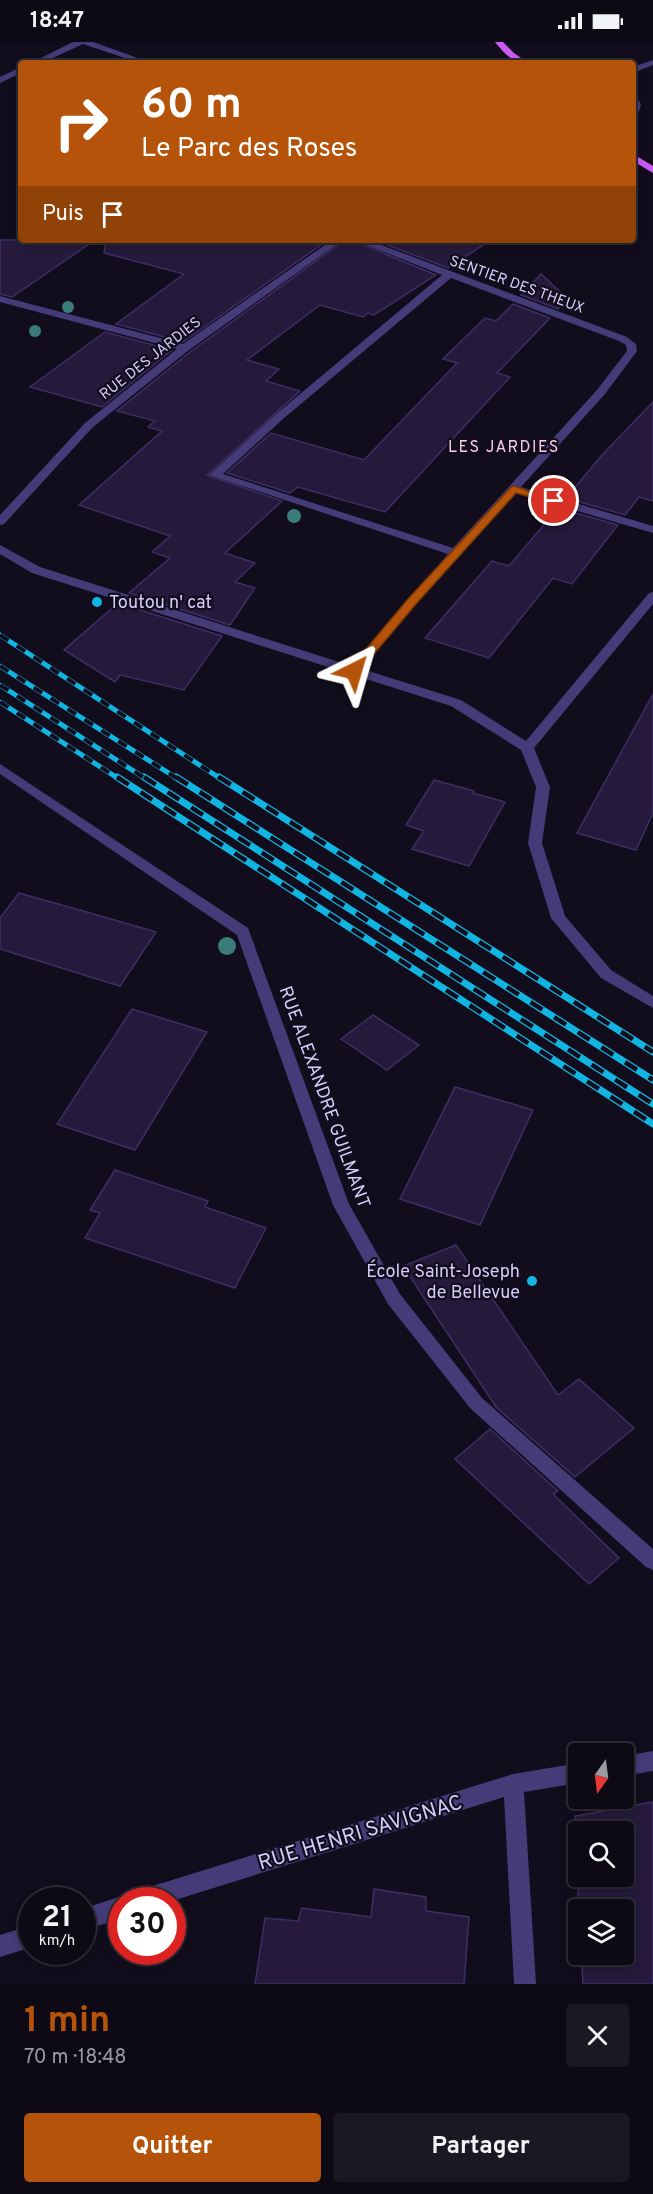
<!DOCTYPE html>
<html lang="fr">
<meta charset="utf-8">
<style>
:root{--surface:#0d0a15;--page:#1b1822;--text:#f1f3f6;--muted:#9a9aa0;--line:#2d2b34;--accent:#b45309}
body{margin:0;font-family:Overpass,sans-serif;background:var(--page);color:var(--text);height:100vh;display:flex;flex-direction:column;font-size:22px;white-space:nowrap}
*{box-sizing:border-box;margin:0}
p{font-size:20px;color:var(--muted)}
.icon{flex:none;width:33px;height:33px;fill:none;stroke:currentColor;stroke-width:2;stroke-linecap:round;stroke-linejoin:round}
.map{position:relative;height:1942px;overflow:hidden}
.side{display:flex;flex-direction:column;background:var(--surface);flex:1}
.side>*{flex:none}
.top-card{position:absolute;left:18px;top:18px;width:618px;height:183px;border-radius:6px;box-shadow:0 3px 9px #0003,0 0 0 2px var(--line);background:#b45309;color:#fff;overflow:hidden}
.needle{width:39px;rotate:194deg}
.controls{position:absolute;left:568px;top:1701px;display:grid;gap:12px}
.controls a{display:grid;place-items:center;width:66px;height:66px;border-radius:6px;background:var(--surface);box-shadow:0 3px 9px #0003,0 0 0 2px var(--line);font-size:30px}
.speed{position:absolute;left:18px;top:1845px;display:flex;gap:12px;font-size:30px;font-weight:700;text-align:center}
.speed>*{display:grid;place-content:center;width:78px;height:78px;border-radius:50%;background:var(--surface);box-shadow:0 3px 9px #0003,0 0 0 2px var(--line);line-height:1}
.speed small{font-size:15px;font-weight:400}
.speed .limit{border:9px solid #d22;background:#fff;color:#111}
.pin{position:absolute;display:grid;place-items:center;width:51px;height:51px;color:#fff;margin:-26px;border:3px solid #fff;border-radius:50%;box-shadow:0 2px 6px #0007}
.me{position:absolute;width:66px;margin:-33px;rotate:40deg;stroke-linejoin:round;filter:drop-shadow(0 0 4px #0008)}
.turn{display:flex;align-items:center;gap:21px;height:126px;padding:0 24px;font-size:27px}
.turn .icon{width:78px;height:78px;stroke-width:2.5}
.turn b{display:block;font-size:42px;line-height:51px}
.then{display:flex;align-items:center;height:57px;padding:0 24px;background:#0003;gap:12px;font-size:22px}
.round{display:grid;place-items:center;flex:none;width:63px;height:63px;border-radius:6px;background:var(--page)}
.head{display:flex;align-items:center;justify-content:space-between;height:102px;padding:0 24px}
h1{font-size:36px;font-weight:700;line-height:45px;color:var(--accent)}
.cta{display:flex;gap:12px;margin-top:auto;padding:12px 24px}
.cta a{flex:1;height:69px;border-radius:6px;background:var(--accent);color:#fff;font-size:24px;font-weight:700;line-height:69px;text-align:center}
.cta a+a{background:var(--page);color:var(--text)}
.status{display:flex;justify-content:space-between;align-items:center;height:42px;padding:0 30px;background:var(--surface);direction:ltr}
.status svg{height:16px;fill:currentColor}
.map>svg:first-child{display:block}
</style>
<div class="status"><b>18:47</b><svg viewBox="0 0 49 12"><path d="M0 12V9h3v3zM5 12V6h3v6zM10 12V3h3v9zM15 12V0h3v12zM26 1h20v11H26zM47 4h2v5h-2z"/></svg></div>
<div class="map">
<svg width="653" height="1942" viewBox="0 0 653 1942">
<rect width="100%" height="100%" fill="#110d1c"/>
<path fill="#251a3b" stroke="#3f2e66" stroke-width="1.5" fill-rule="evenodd" d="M 0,198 L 95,198 L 12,255 L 0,252 Z
M 106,198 L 328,198 L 183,300 L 116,282 L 184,232 L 104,211 Z
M 345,198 L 352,198 L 436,233 L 374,273 L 368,271 L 363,275 L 320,263 L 247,318 L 279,327 L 266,339 L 300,349 L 207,433 L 282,459 L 225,511 L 255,521 L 235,540 L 255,546 L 230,583 L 129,551 L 170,516 L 152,510 L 170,494 L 79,463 L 162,389 L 148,385 L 155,379 L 117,369 L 190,310 Z
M 374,198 L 491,198 L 448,226 Z
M 541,232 L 568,257 L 558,267 L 521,253 Z
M 513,262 L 550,276 L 497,331 L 510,335 L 385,470 L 298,445 L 290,451 L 227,431 L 271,391 L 364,418 L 457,321 L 443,317 L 485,276 L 496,279 Z
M 105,290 L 172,308 L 102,365 L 30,345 Z
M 653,360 L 653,459 L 639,455 L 625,473 L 566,456 L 602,413 Z
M 558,466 L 618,483 L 572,542 L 553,536 L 489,616 L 425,596 L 492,519 L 509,524 Z
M 118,561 L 222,594 L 184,648 L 120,633 L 115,640 L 64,608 Z
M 653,652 L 653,771 L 636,808 L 577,791 Z
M 434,738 L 474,749 L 473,751 L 505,760 L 469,824 L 412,807 L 424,789 L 406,783 Z
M 19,851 L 76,867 L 156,890 L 120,944 L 0,907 L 0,876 Z
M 132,967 L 207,990 L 135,1108 L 57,1082 Z
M 373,973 L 419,1003 L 387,1028 L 341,997 Z
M 455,1045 L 533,1068 L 480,1183 L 400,1157 Z
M 115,1128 L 208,1159 L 205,1165 L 266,1186 L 235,1246 L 85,1196 L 100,1171 L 90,1168 Z
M 456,1203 L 558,1353 L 579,1337 L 634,1386 L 575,1435 L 496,1365 L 403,1224 Z
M 490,1387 L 558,1449 L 553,1452 L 619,1516 L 589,1542 L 455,1417 Z
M 653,1760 L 653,1942 L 583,1942 L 581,1912 L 624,1912 L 624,1868 L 579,1868 L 575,1774 ZM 579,1790 L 624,1790 L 624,1834 L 579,1834 Z
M 374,1847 L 426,1855 L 426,1869 L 469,1875 L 464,1942 L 255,1942 L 265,1876 L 298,1879 L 302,1866 L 371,1875 Z"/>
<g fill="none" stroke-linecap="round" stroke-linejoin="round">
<path fill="#443b78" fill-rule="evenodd" d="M 73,0 L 93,0 L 152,21 L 140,21 L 83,2 L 42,21 L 31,21 Z
M 653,18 L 653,23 L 633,31 L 633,25 Z
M 21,25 L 21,31 L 0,41 L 0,35 Z
M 633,52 L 636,53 L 641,63 L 637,75 L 633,78 Z
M 332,198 L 343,198 L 189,308 L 93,385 L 4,482 L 0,483 L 0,473 L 85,381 L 177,307 L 0,260 L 0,254 L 183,302 Z
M 354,198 L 368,198 L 627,295 L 636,302 L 637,309 L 605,352 L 521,445 L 653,484 L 653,491 L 516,451 L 416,562 L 362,627 L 461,658 L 526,699 L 649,551 L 653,550 L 653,562 L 534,706 L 550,745 L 542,801 L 565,874 L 611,928 L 653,954 L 653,966 L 601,936 L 551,876 L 528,801 L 536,745 L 521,708 L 451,664 L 32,531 L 0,512 L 0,503 L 40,525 L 352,624 L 448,512 L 209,433 L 275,373 L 442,233 ZM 451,236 L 619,299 L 626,303 L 627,309 L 597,348 L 453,506 L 223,432 L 283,377 Z
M 0,722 L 248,886 L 349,1162 L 400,1252 L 482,1356 L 653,1507 L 653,1528 L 646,1525 L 470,1366 L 388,1262 L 333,1163 L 237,893 L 0,732 Z
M 653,1709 L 653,1729 L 624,1734 L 624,1714 Z
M 579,1721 L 579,1741 L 524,1750 L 536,1942 L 514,1942 L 504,1755 L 172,1859 L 132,1858 L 135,1850 L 143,1847 L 513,1732 Z
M 122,1854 L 130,1858 L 122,1858 L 122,1876 L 82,1889 L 82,1867 Z
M 32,1883 L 32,1905 L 0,1915 L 0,1893 Z"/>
<path fill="#cb5af3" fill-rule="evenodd" d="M 495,0 L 503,0 L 514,11 L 528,21 C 512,21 505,12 495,0 Z
M 633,112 L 653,124 L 653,131 L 633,119 Z"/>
<g stroke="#10b5e2" stroke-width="5">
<path id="rail-far1" d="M 0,593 L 221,737
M 0,624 L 178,737
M 0,643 L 146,737
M 0,660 L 119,737"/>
</g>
<g stroke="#10b5e2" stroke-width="7">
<path id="rail" d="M 117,735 L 653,1082
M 144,735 L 653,1062
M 176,735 L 653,1038
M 219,735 L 653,1010"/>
</g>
<use href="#rail-far1" stroke="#110d1c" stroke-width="4" stroke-dasharray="10" stroke-linecap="butt"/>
<use href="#rail" stroke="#110d1c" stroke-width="4.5" stroke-dasharray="14" stroke-linecap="butt"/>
</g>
<g fill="#3b7b79">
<circle cx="68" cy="265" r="6"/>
<circle cx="35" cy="289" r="6"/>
<circle cx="294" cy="474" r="7"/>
<circle cx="227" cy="904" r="9"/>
</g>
<path fill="#b45309" stroke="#753606" stroke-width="1.5" d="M 514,444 L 559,459 L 554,462 L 516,451 L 416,562 L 358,631 L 350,631 L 350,626 L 408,557 L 511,445 Z"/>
<g fill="#10b5e2" stroke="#110d1c" stroke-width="2">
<circle cx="97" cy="560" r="6"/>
<circle cx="532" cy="1239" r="6"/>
</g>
<g text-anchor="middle" stroke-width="4.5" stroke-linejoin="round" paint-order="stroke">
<g font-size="15" fill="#d6cbfb" stroke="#110d1c">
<text transform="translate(517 242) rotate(20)" y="5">SENTIER DES THEUX</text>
<text transform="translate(150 316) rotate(-38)" y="5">RUE DES JARDIES</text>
</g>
<g font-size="16" letter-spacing="1.5" fill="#fbcde5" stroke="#110d1c">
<text x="504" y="410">LES JARDIES</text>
</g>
<g font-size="18" fill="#d6cbfb" stroke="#110d1c" text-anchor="start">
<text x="109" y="566">Toutou n' cat</text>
<text x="520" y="1235" text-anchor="end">École Saint-Joseph<tspan x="520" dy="21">de Bellevue</tspan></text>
</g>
<g font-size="18" fill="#d6cbfb" stroke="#110d1c">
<text transform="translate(325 1055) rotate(70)" y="6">RUE ALEXANDRE GUILMANT</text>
</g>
<g font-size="21" fill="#d6cbfb" stroke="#110d1c">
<text transform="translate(360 1790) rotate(-17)" y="7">RUE HENRI SAVIGNAC</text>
</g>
</g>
</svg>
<div class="controls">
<a><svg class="needle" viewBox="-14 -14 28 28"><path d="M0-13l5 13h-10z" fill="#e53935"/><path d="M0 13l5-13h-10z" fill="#9a9aa0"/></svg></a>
<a><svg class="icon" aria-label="search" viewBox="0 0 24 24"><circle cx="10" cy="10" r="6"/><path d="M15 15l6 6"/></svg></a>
<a><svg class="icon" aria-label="layers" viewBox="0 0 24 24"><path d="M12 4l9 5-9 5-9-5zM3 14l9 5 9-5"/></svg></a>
</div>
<div class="speed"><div>21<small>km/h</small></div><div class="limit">30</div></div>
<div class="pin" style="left:554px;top:459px;background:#d93025"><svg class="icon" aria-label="arrive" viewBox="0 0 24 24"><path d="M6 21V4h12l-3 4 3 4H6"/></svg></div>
<svg class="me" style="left:354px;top:629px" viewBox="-20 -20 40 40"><path d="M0-17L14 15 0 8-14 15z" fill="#b45309" stroke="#fff" stroke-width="4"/></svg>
<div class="top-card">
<div class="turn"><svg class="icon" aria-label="right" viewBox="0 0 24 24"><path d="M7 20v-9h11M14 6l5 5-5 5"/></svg><div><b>60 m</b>Le Parc des Roses</div></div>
<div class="then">Puis<svg class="icon" aria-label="arrive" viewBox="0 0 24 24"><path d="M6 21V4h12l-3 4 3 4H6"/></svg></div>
</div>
</div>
<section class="side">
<div class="head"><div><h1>1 min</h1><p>70 m · 18:48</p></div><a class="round"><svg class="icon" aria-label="close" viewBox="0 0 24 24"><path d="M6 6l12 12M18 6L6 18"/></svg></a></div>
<div class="cta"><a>Quitter</a><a>Partager</a></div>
</section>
